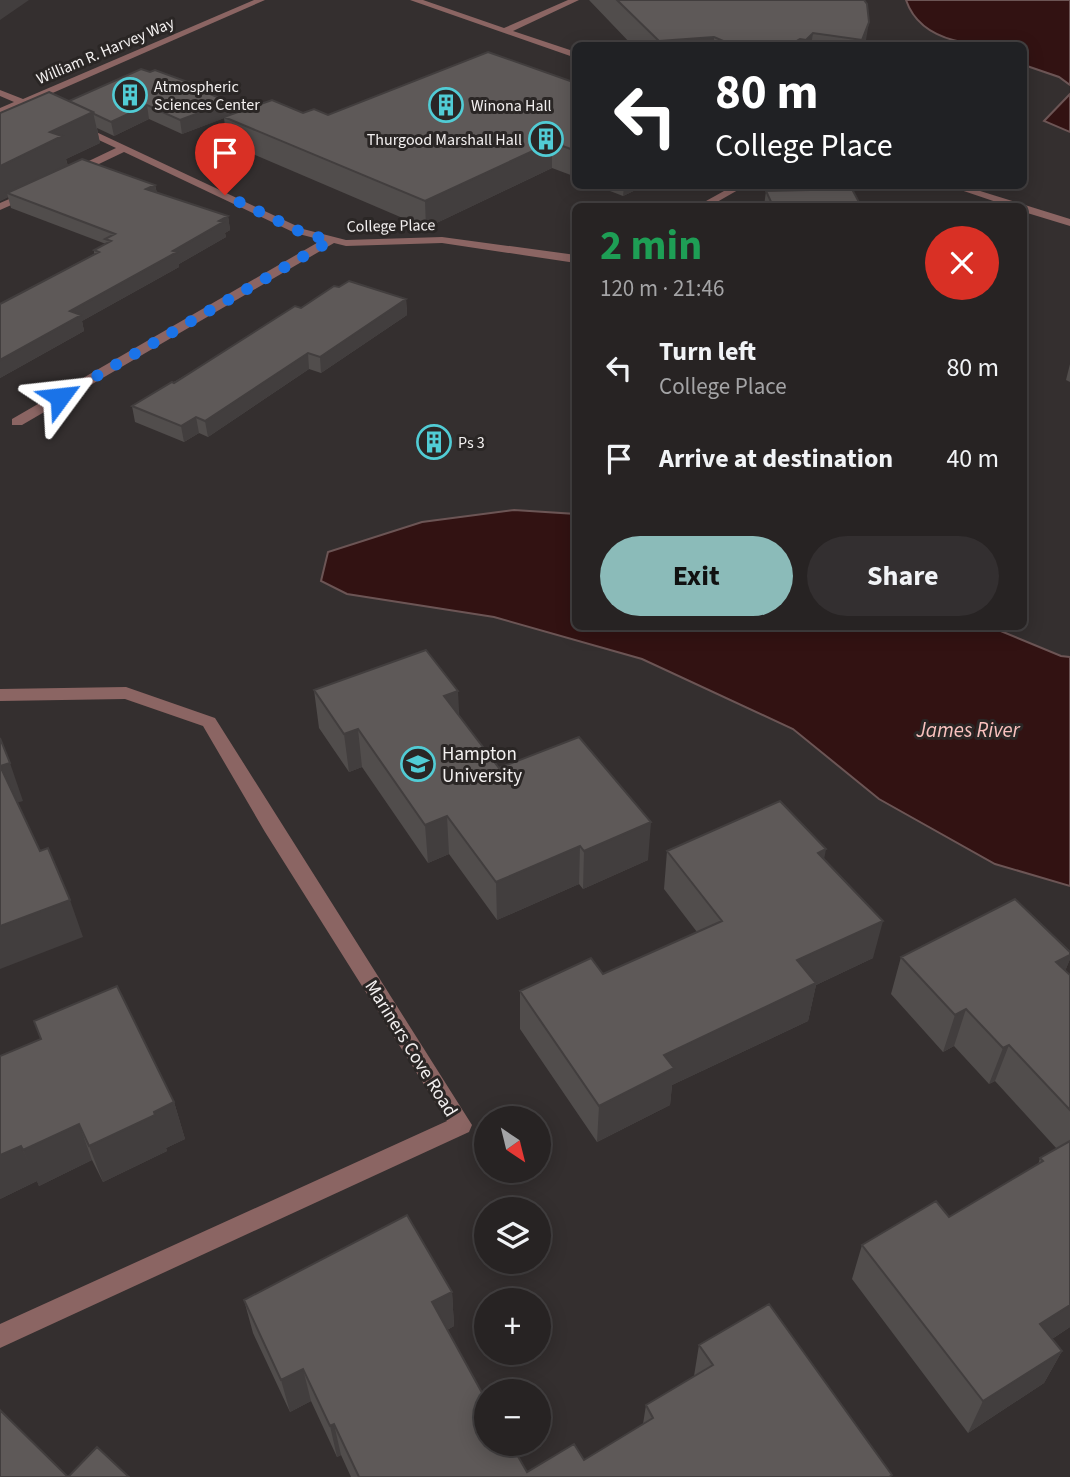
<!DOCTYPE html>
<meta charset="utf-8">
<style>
:root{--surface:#272323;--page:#332f30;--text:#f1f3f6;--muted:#a4a4a6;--line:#434041;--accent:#8bbbb9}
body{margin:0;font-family:"Source Sans 3",sans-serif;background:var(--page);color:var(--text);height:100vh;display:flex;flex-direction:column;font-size:26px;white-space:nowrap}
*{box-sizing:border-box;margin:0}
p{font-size:23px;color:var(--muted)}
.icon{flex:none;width:38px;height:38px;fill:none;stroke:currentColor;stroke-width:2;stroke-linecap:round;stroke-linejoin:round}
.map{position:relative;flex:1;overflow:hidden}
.panel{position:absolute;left:572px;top:203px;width:455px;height:427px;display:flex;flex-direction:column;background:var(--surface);border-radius:10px;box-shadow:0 4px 18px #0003,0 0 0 2px var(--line)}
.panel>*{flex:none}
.guide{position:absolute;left:572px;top:42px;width:455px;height:147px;border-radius:10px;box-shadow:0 4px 18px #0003,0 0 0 2px var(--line);background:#202124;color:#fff;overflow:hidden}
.needle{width:46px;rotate:145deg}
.fabs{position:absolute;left:474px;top:1106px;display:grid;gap:14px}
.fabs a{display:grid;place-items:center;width:77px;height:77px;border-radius:50%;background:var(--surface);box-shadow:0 4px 18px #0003,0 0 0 2px var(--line);font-size:35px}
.pin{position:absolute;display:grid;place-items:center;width:60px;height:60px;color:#fff;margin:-72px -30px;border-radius:50% 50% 50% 0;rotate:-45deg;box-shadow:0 0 7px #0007}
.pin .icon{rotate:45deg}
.me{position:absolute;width:77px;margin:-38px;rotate:60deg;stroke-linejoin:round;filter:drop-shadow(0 0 5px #0008)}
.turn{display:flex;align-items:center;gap:24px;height:147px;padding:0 28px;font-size:32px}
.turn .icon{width:91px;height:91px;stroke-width:2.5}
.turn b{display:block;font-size:49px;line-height:60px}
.round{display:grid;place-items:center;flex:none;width:74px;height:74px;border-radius:37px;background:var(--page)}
.summary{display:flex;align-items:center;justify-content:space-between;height:119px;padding:0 28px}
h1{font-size:42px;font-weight:700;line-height:52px;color:#1e9e55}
.button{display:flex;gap:14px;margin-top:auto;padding:14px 28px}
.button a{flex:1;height:80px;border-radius:42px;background:var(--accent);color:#111;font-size:28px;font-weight:700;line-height:80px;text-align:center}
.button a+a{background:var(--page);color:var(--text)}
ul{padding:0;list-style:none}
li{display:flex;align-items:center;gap:21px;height:91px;padding:0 28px}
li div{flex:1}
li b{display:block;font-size:26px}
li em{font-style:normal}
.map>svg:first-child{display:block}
</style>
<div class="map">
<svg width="1070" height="1477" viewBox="0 0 1070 1477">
<rect width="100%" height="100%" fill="#342f2f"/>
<path fill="#321212" stroke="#6c5555" stroke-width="2" d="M 906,0 L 1070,0 L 1070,85 L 1059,77 L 1024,65 L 1024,46 C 982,46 922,47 906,0 Z
M 1070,94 L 1070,132 L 1044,121 Z
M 514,510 L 576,514 L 576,626 L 991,627 L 1061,656 L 1070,657 L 1070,886 L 995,864 L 879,799 L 793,729 L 642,659 L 494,617 L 347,594 L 321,581 L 328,552 L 422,522 Z"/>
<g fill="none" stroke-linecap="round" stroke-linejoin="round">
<path fill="#8b6563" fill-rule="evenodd" d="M 254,0 L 265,0 L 32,102 L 50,109 L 50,113 L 23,106 L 0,115 L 0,108 L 14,102 L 0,96 L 0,90 L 23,99 Z
M 410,0 L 423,0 L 504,28 L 568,0 L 579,0 L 513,31 L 576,52 L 576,58 Z
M 77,123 L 303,229 L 346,240 L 442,237 L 576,255 L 576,263 L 442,243 L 346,246 L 334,243 L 22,425 L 12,425 L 12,419 L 322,240 L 295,233 L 124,152 L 78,174 L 70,174 L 70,170 L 116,148 L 73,128 L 73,124 Z
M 733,186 L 745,186 L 710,206 L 697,206 Z
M 949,186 L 964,186 L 1070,219 L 1070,226 L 1024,212 L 1024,206 L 1008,206 Z
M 30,190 L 36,193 L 34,195 L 0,210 L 0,203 Z
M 126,687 L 215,718 L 472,1125 L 469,1132 L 0,1348 L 0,1324 L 447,1121 L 265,832 L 203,726 L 125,699 L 0,701 L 0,689 Z"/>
</g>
<path fill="#514d4c" d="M 589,0 L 864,0 L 865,46 L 633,46 Z
M 576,83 L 576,177 L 552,168 L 426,228 L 227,143 L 224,118 L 182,134 L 149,119 L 114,136 L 97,128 L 100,143 L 66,159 L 68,166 L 155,185 L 157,193 L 228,216 L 230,230 L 225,233 L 226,237 L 179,264 L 179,267 L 82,321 L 84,331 L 0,378 L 0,304 L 94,254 L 94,250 L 106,244 L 11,208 L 8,197 L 0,201 L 0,113 L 69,101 L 194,87 L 230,115 L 303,113 L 328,115 Z
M 597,186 L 644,186 L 623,196 Z
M 766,191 L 861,206 L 764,206 Z
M 339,287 L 406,299 L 407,315 L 321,373 L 309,369 L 208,437 L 199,433 L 184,442 L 135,422 L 132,406 Z
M 1070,364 L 1070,382 L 1066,380 Z
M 314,690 L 459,716 L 499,768 L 648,860 L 583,889 L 579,884 L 497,920 L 449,854 L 428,863 L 362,767 L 349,772 L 319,728 Z
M 667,851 L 824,860 L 873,958 L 816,985 L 808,1021 L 672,1085 L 670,1105 L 597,1142 L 520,1029 L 520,991 L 603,974 L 697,932 L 664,889 Z
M 1070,952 L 1070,959 L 1065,971 L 1070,975 L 1070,1327 L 1052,1339 L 1062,1351 L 1044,1383 L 968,1433 L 852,1279 L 862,1245 L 949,1217 L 1038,1165 L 1040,1158 L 1057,1149 L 995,1081 L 989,1084 L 954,1046 L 943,1052 L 891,994 L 901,957 Z
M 34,1021 L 174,1102 L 185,1139 L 166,1148 L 167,1151 L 103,1182 L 92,1160 L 39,1186 L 37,1181 L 0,1199 L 41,1039 Z
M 452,1292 L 454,1326 L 447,1330 L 527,1472 L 584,1460 L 643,1424 L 646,1405 L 694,1376 L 699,1345 L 891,1477 L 351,1477 L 341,1455 L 337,1457 L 311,1401 L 290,1412 L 253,1333 L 244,1300 Z"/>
<path fill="#423e3e" d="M 0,0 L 29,0 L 0,20 Z
M 869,22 L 865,46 L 862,46 L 862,40 Z
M 813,33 L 811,46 L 805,46 L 806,40 Z
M 714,37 L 714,46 L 659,46 L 659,41 Z
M 800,39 L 799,46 L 788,46 Z
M 228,102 L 230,116 L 182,134 L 180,120 Z
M 147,105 L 149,119 L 114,136 L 111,122 Z
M 93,112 L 100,143 L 66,159 L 68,168 L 7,193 L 8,197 L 0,201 L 0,166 L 50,132 Z
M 552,142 L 552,168 L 426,228 L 425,201 Z
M 155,185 L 158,199 L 146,189 Z
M 624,186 L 644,186 L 623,196 Z
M 228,216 L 230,230 L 225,233 L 226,237 L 179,264 L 179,267 L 82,321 L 84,331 L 0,378 L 0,360 L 70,311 L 173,251 Z
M 406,299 L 407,315 L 321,373 L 320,357 Z
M 308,353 L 309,369 L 208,437 L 205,421 Z
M 196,417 L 199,433 L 184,442 L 181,426 Z
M 458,691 L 460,729 L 444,696 Z
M 358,729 L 362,767 L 349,772 L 344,734 Z
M 10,763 L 23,801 L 13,804 L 0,766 Z
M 447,816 L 449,854 L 428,863 L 425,825 Z
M 651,822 L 648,860 L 583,889 L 584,851 Z
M 580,846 L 579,884 L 497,920 L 496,882 Z
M 826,849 L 819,887 L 818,853 Z
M 70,900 L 83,937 L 0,969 L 0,926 Z
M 883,921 L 873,958 L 816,985 L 808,1021 L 672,1085 L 670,1105 L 597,1142 L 599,1106 L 664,1055 L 797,960 Z
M 1070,955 L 1070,959 L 1057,991 L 1056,962 Z
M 966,1009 L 954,1046 L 943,1052 L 955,1015 Z
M 1009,1045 L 995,1081 L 989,1084 L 1003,1048 Z
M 174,1102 L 185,1139 L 166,1148 L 167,1151 L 103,1182 L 89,1146 Z
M 79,1124 L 92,1160 L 39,1186 L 23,1150 Z
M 21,1146 L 37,1181 L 0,1199 L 0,1155 Z
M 452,1292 L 454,1326 L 436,1336 L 432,1302 Z
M 1070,1305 L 1070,1327 L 1023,1358 L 1040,1324 Z
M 1062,1351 L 1044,1383 L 968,1433 L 983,1401 Z
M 303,1369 L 311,1401 L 290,1412 L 281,1380 Z
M 334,1424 L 341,1455 L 337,1457 L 330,1426 Z"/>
<path fill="#5e5958" stroke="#423e3e" stroke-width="2" d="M 617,0 L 864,0 L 867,4 L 869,22 L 862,40 L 813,33 L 806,40 L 800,39 L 788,46 L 735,46 L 714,37 L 659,41 Z
M 488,52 L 576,83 L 576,151 L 552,142 L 425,201 L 224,117 L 272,100 L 303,113 L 314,109 L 328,115 Z
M 141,69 L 150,72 L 155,70 L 193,84 L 190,85 L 228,102 L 180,120 L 147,105 L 111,122 L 94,114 L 93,112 L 69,101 Z
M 49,92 L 93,112 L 50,132 L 62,136 L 0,166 L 0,113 Z
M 82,159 L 155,185 L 146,189 L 228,216 L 219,221 L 223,222 L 173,251 L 177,252 L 70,311 L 81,315 L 0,360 L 0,304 L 99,252 L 94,250 L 111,241 L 105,239 L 115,234 L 7,193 Z
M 852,189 L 861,206 L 767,206 L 772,204 L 766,191 Z
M 349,281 L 406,299 L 320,357 L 308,353 L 205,421 L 196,417 L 181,426 L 132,406 L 172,382 L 174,383 L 295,306 L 301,308 L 334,286 L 339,287 Z
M 426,650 L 458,691 L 444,696 L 499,768 L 579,737 L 651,822 L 584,851 L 580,846 L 496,882 L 447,816 L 425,825 L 358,729 L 344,734 L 314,690 Z
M 0,738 L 10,763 L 0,766 L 40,851 L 48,848 L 70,900 L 0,926 Z
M 780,801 L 826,849 L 818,853 L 883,921 L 797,960 L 816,983 L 664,1055 L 674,1068 L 599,1106 L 520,991 L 591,958 L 603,974 L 722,921 L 667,851 Z
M 1015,899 L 1070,952 L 1070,955 L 1056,962 L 1070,975 L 1070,1110 L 1009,1045 L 1003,1048 L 966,1009 L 955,1015 L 901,957 Z
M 117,986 L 174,1102 L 154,1112 L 155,1115 L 89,1146 L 79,1124 L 23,1150 L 21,1146 L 0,1155 L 0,1056 L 41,1039 L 34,1021 Z
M 1070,1141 L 1070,1305 L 1040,1324 L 1062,1351 L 983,1401 L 862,1245 L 936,1201 L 949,1217 L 1043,1161 L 1040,1158 Z
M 407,1215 L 452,1292 L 432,1302 L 486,1400 L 486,1444 L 511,1444 L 527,1472 L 574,1444 L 584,1460 L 653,1418 L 646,1405 L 713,1365 L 699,1345 L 769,1304 L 892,1475 L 889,1477 L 359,1477 L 334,1424 L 330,1426 L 303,1369 L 281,1380 L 244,1300 Z
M 0,1410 L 68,1477 L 97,1447 L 129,1477 L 0,1477 Z"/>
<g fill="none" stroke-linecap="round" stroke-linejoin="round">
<path stroke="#1a73e8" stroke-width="12" stroke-dasharray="0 21.6" d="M 60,397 L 330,241 L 299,231 L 225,195"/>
</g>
<defs>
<g id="building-ring" transform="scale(1.75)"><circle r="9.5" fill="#2a2625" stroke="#51ccd5" stroke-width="1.5"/><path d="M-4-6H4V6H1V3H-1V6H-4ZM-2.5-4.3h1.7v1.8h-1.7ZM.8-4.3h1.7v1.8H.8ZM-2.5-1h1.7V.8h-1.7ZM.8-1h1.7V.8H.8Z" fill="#51ccd5"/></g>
<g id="university-ring" transform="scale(1.75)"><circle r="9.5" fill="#2a2625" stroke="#51ccd5" stroke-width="1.5"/><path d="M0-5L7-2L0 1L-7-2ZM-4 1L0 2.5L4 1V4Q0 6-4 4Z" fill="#51ccd5"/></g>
</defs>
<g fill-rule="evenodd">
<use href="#building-ring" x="130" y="95"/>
<use href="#building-ring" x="446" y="105"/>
<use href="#building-ring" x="546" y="139"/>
<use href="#building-ring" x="434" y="442"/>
<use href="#university-ring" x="418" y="764"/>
</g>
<g text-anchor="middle" stroke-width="6" stroke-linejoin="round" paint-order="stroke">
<g font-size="16" fill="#f3f0f0" stroke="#2a2625">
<text transform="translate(105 50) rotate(-23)" y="6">William R. Harvey Way</text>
<text transform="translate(391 225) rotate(-1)" y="6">College Place</text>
</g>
<g font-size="16" fill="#f3f0f0" stroke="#2a2625" text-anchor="start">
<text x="154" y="92">Atmospheric<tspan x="154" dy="18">Sciences Center</tspan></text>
<text x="471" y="111">Winona Hall</text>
<text x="522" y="145" text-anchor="end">Thurgood Marshall Hall</text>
<text x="458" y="448">Ps 3</text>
</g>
<g font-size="19" fill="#f3f0f0" stroke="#2a2625" text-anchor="start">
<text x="442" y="760">Hampton<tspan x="442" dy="22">University</tspan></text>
</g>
<g font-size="19" fill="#f3f0f0" stroke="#2a2625">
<text transform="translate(412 1048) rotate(58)" y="7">Mariners Cove Road</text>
</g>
<g font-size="21" font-style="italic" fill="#f9c1be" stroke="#2a2625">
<text x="968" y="737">James River</text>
</g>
</g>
</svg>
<div class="fabs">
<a><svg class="needle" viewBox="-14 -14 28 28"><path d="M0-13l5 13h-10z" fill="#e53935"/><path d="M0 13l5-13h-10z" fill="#a4a4a6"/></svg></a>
<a><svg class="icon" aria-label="layers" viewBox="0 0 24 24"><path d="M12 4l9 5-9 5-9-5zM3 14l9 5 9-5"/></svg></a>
<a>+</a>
<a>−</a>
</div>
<div class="pin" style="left:225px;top:195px;background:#d93025"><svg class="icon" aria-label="arrive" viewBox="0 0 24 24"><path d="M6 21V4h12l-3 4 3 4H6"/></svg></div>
<svg class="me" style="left:60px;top:397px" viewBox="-20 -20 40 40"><path d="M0-17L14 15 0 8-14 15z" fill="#1a73e8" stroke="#fff" stroke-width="4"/></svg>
<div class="guide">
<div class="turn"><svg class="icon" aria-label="left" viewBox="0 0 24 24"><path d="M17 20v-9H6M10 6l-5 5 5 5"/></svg><div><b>80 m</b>College Place</div></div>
</div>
<section class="panel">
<div class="summary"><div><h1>2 min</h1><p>120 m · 21:46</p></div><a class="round" style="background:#d93025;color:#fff"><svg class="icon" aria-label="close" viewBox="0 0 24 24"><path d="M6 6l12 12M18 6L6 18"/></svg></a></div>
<ul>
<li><svg class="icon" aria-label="left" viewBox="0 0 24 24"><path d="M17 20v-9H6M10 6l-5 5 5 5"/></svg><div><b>Turn left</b><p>College Place</p></div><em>80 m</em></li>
<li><svg class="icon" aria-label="arrive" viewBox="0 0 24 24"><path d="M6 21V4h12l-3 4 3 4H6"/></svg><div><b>Arrive at destination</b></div><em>40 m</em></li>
</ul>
<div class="button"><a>Exit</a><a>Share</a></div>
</section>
</div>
